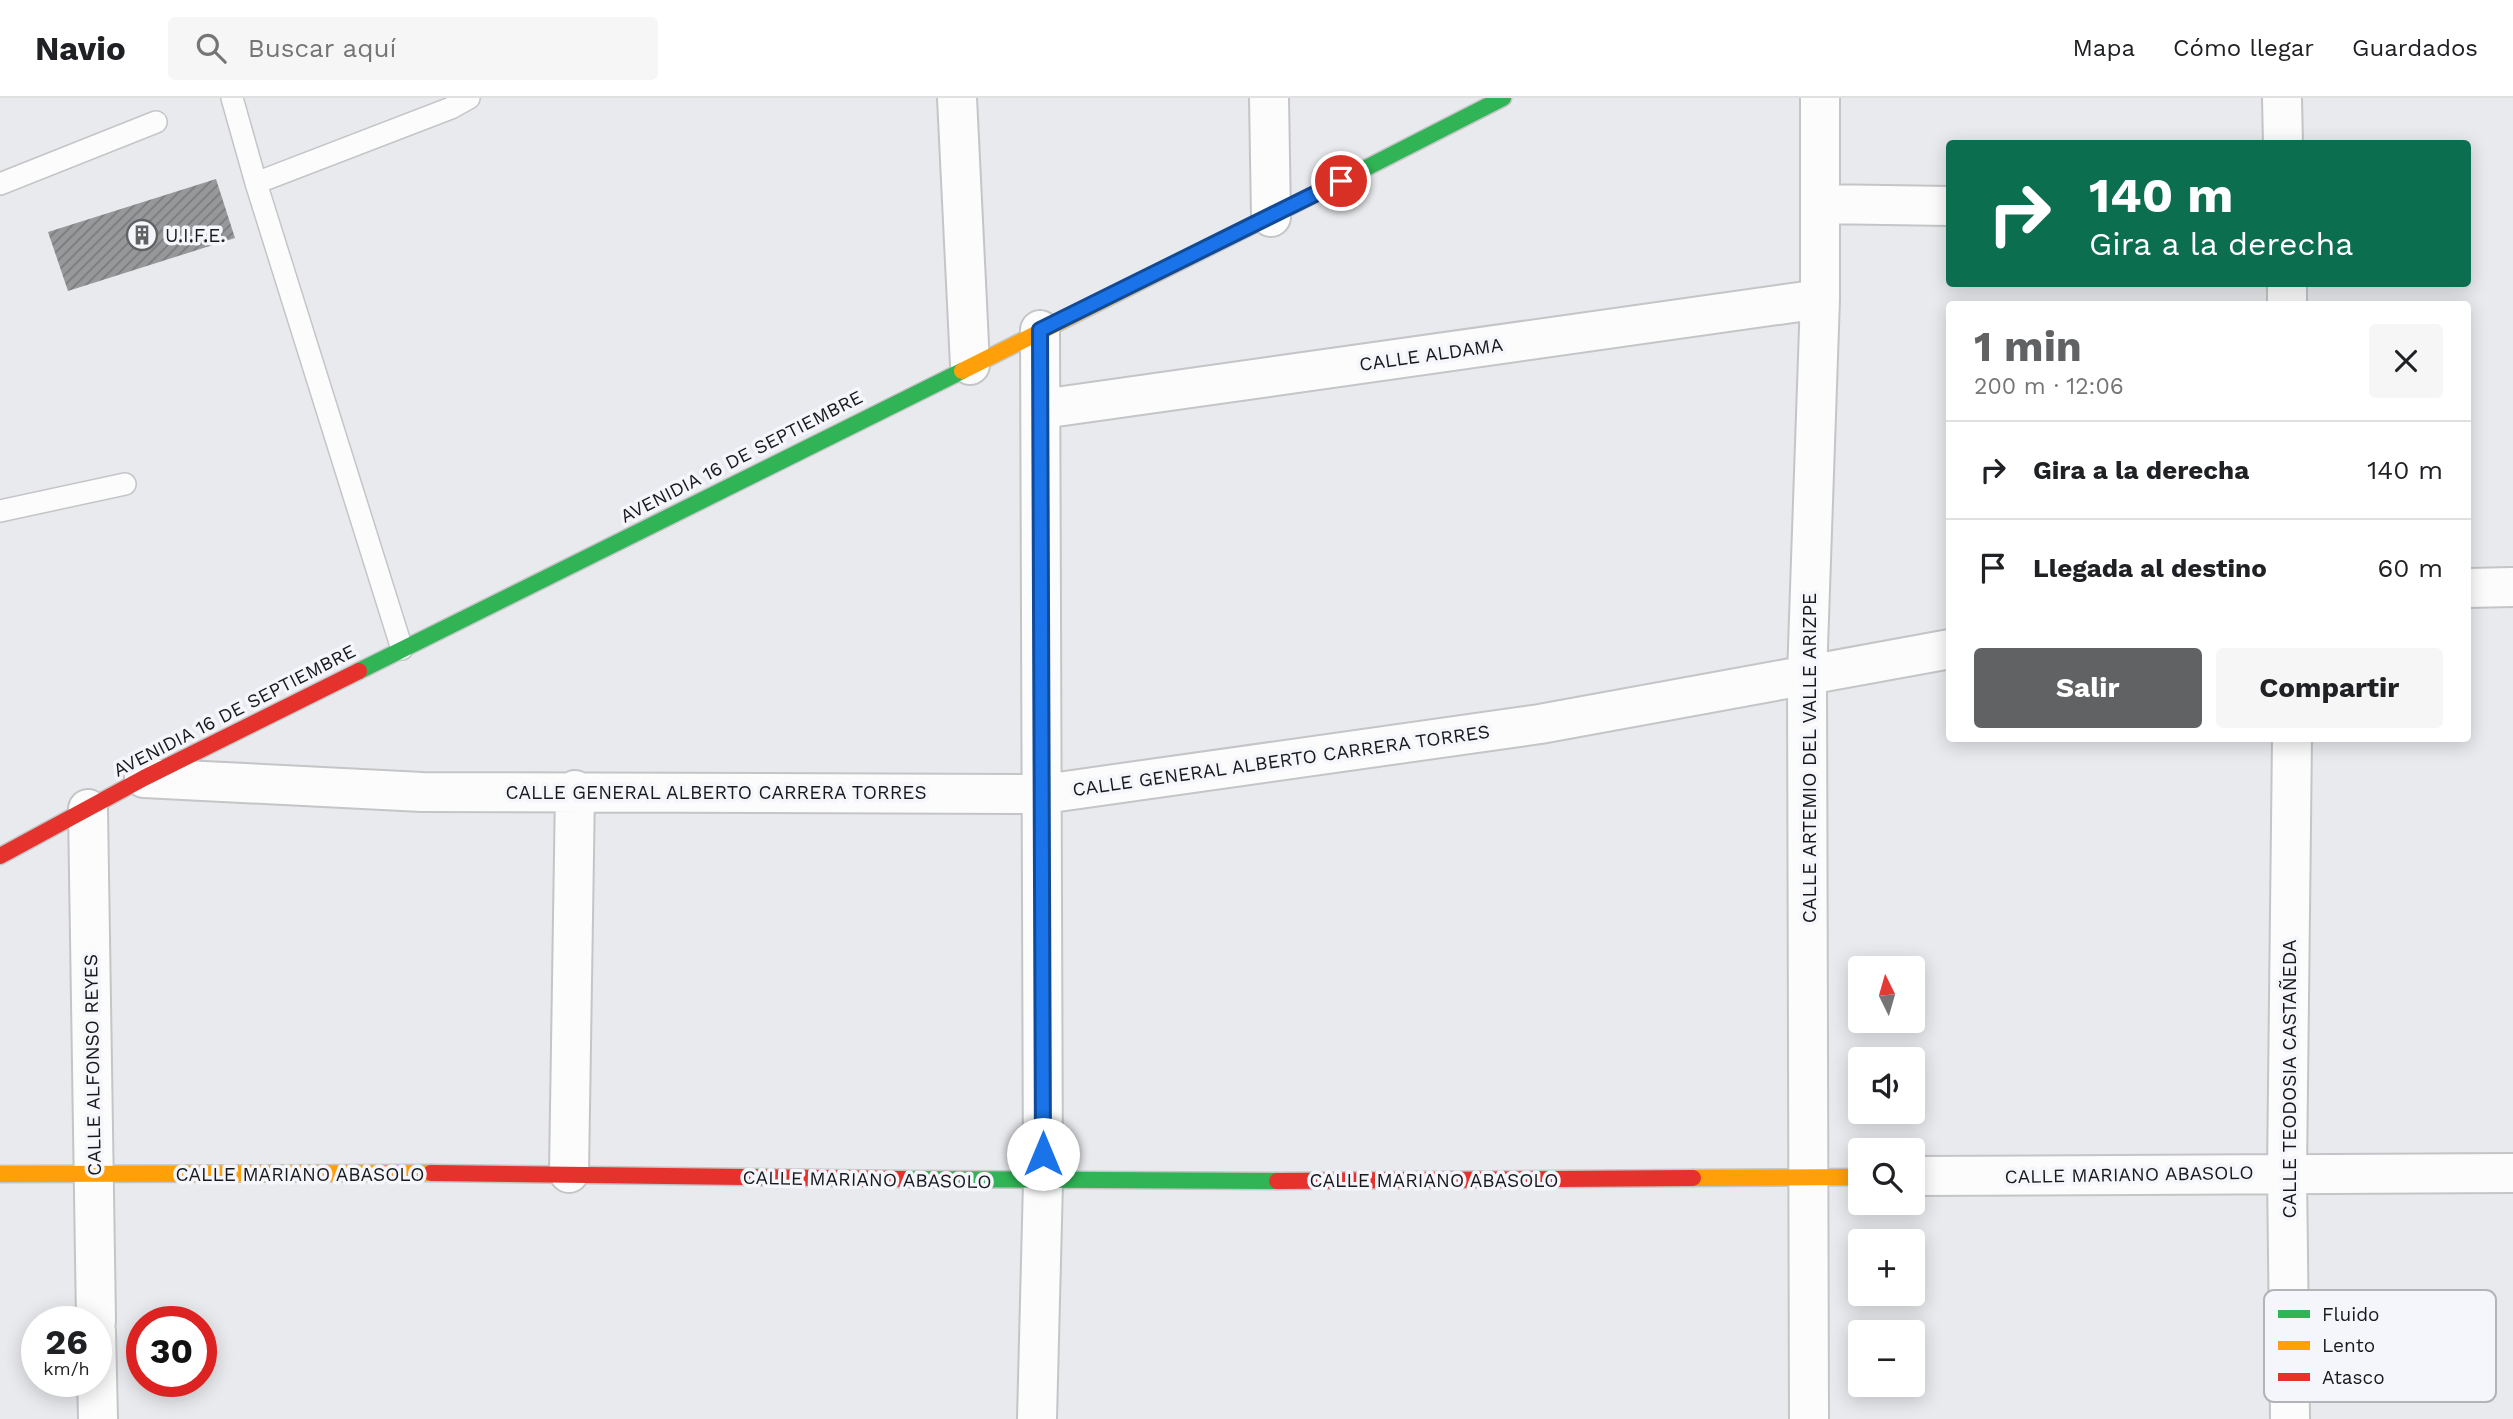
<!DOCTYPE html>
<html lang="es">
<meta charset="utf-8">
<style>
:root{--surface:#fff;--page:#f6f6f6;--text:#202124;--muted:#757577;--line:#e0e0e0;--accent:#616264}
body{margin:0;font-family:"Work Sans",sans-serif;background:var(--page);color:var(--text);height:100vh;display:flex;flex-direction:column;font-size:26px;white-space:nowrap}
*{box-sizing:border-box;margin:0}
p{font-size:23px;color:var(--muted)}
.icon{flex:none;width:38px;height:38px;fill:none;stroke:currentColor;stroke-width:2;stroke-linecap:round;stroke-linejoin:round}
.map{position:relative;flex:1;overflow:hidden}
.panel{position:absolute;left:1946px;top:203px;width:525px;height:441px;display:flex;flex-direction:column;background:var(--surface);border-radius:7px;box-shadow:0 4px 18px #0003}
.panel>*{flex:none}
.hud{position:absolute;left:1946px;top:42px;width:525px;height:147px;border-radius:7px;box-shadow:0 4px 18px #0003;background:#0b6e4f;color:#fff;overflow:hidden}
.needle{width:46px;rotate:355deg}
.tools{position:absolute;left:1848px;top:858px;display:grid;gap:14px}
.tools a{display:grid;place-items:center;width:77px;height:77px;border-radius:7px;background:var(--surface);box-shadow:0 4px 18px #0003;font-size:35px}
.speed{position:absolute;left:21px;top:1208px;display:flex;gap:14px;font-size:35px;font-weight:700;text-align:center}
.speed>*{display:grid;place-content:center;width:91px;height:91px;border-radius:50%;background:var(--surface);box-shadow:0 4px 18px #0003;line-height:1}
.speed small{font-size:18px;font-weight:400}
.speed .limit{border:10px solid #d22;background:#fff;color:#111}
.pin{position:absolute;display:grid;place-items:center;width:60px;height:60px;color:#fff;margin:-30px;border:4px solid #fff;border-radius:50%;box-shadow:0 2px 7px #0007}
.me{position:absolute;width:77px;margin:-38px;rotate:0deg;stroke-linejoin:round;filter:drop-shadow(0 0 5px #0008)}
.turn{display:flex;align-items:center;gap:24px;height:147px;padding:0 28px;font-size:32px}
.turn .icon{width:91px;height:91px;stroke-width:2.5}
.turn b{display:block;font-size:49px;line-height:60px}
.round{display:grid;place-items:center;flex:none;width:74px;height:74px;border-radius:7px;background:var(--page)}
.head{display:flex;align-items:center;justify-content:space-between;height:119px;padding:0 28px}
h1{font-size:42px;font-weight:700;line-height:52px;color:var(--accent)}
.primary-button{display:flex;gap:14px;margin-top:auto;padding:14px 28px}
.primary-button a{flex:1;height:80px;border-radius:7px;background:var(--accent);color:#fff;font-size:28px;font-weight:700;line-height:80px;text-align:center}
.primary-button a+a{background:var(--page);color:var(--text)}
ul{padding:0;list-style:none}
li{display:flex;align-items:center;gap:21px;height:98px;padding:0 28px;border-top:2px solid var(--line)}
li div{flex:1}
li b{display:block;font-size:26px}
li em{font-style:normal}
header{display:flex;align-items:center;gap:42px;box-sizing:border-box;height:98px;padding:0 35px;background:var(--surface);border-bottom:2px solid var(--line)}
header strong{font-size:33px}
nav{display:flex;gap:38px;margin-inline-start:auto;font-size:24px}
.search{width:490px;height:63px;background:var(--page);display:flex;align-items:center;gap:18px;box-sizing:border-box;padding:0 24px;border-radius:7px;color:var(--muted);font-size:26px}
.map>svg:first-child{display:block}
</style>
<header>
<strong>Navio</strong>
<div class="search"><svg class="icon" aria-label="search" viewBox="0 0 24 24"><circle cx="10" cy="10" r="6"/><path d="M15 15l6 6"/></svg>Buscar aquí</div>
<nav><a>Mapa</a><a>Cómo llegar</a><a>Guardados</a></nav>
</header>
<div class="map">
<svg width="2513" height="1321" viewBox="0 0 2513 1321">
<defs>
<pattern id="building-hatch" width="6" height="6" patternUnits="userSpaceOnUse" patternTransform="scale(1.75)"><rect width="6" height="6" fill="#97989a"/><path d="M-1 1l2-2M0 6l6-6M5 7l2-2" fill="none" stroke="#7a7b7d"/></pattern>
</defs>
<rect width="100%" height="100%" fill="#e9eaed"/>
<path fill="url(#building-hatch)" d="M 216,81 L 235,140 L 68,193 L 48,134 Z"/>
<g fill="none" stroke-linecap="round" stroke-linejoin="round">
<g stroke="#c4c5c7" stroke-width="24">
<path id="lane" d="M 232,0 L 256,85
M 0,86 L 156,24
M 0,413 L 125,386
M 402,551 L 256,85 L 451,10 L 469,0"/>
</g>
<g stroke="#c4c5c7" stroke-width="42">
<path id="street" d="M 957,0 L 970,267
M 1269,0 L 1271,119
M 2282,0 L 2283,46
M 1820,106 L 1950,108
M 2287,186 L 2287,206
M 1042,311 L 1820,201
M 2468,490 L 2513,489
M 144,680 L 422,694 L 1044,696 L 1540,626 L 1950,551
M 88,711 L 96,1223
M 569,1075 L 575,692
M 1913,1078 L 2513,1075
M 96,1233 L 98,1321
M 1037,1321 L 1043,1084 L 1040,232
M 1809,1321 L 1807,578 L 1820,201 L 1820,0
M 2290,1321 L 2287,1075 L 2292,640"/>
</g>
<g stroke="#c4c5c7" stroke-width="19">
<path id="fast" d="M 1321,93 L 1503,0
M 359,573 L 962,273
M 905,1081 L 1277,1083"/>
</g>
<g stroke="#c4c5c7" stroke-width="19">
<path id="slow" d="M 962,273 L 1321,93
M 0,1076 L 431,1075
M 1693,1080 L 1860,1079"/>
</g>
<g stroke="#c4c5c7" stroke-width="19">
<path id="jam" d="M 0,758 L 144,680 L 359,573
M 431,1075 L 905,1081
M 1277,1083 L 1693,1080"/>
</g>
<use href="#lane" stroke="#fcfcfc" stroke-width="21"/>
<use href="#street" stroke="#fcfcfc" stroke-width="38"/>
<use href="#fast" stroke="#30b455" stroke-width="16"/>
<use href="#slow" stroke="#ff9f0a" stroke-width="16"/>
<use href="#jam" stroke="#e5322d" stroke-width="16"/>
</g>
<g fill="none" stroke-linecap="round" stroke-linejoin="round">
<g stroke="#114b97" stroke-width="18">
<path id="route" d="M 1043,1056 L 1040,232 L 1341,83"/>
</g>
<use href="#route" stroke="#1a73e8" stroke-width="12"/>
</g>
<defs>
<g id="building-ring" transform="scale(1.575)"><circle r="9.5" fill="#f5f6fc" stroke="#616264" stroke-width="1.5"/><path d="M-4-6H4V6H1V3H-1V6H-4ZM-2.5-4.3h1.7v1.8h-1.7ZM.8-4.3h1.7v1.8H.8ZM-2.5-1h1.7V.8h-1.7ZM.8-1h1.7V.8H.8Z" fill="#616264"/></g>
</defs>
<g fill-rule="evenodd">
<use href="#building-ring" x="142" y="137"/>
</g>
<g text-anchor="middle" stroke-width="7" stroke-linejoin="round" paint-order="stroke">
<g font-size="19" fill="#18191b" stroke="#f5f6fc" text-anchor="start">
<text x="165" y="144">U.I.F.E.</text>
</g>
<g font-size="19" fill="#18191b" stroke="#f5f6fc">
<text transform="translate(1431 256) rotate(-8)" y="7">CALLE ALDAMA</text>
<text transform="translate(741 358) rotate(-27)" y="7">AVENIDIA 16 DE SEPTIEMBRE</text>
<text transform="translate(234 612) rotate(-27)" y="7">AVENIDIA 16 DE SEPTIEMBRE</text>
<text transform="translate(1809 660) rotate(-90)" y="7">CALLE ARTEMIO DEL VALLE ARIZPE</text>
<text transform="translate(1281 662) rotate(-8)" y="7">CALLE GENERAL ALBERTO CARRERA TORRES</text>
<text x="716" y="701">CALLE GENERAL ALBERTO CARRERA TORRES</text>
<text transform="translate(92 967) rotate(-91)" y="7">CALLE ALFONSO REYES</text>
<text transform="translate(2289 981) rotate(-90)" y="7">CALLE TEODOSIA CASTAÑEDA</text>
<text x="300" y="1083">CALLE MARIANO ABASOLO</text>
<text transform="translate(2129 1076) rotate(-1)" y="7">CALLE MARIANO ABASOLO</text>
<text transform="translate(867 1081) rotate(1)" y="7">CALLE MARIANO ABASOLO</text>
<text x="1434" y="1089">CALLE MARIANO ABASOLO</text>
</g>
</g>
<rect x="2264" y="1192" width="232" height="112" rx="10" fill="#f5f6fc" stroke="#b3b4b8" stroke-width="2"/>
<rect x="2278" y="1212" width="32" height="8" fill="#30b455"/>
<rect x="2278" y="1243" width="32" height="9" fill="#ff9f0a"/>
<rect x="2278" y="1275" width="32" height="8" fill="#e5322d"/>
<g font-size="19" fill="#18191b">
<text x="2322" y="1223">Fluido</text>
<text x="2322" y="1254">Lento</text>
<text x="2322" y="1286">Atasco</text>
</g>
</svg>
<div class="tools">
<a><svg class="needle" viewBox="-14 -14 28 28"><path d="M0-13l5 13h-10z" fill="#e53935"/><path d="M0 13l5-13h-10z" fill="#757577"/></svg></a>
<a><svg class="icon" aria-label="sound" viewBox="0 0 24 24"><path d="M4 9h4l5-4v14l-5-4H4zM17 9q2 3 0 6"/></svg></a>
<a><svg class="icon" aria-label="search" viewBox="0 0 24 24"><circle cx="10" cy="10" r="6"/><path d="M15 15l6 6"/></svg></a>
<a>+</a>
<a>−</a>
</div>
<div class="speed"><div>26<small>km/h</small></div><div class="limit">30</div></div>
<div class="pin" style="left:1341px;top:83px;background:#d93025"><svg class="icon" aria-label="arrive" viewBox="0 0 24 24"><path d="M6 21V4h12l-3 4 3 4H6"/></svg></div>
<svg class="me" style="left:1043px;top:1056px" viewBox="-20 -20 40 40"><circle r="19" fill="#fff"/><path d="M0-13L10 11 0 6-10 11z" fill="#1a73e8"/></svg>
<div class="hud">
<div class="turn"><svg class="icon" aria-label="right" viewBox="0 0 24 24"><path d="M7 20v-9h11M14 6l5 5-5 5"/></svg><div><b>140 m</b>Gira a la derecha</div></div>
</div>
<section class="panel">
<div class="head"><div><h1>1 min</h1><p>200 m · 12:06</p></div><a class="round"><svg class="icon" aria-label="close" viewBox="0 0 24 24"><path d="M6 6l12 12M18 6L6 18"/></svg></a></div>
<ul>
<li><svg class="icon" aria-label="right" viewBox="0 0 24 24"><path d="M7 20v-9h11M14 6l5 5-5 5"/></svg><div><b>Gira a la derecha</b></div><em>140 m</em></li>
<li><svg class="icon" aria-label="arrive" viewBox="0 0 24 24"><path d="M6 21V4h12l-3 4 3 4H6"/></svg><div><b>Llegada al destino</b></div><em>60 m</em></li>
</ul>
<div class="primary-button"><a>Salir</a><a>Compartir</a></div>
</section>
</div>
